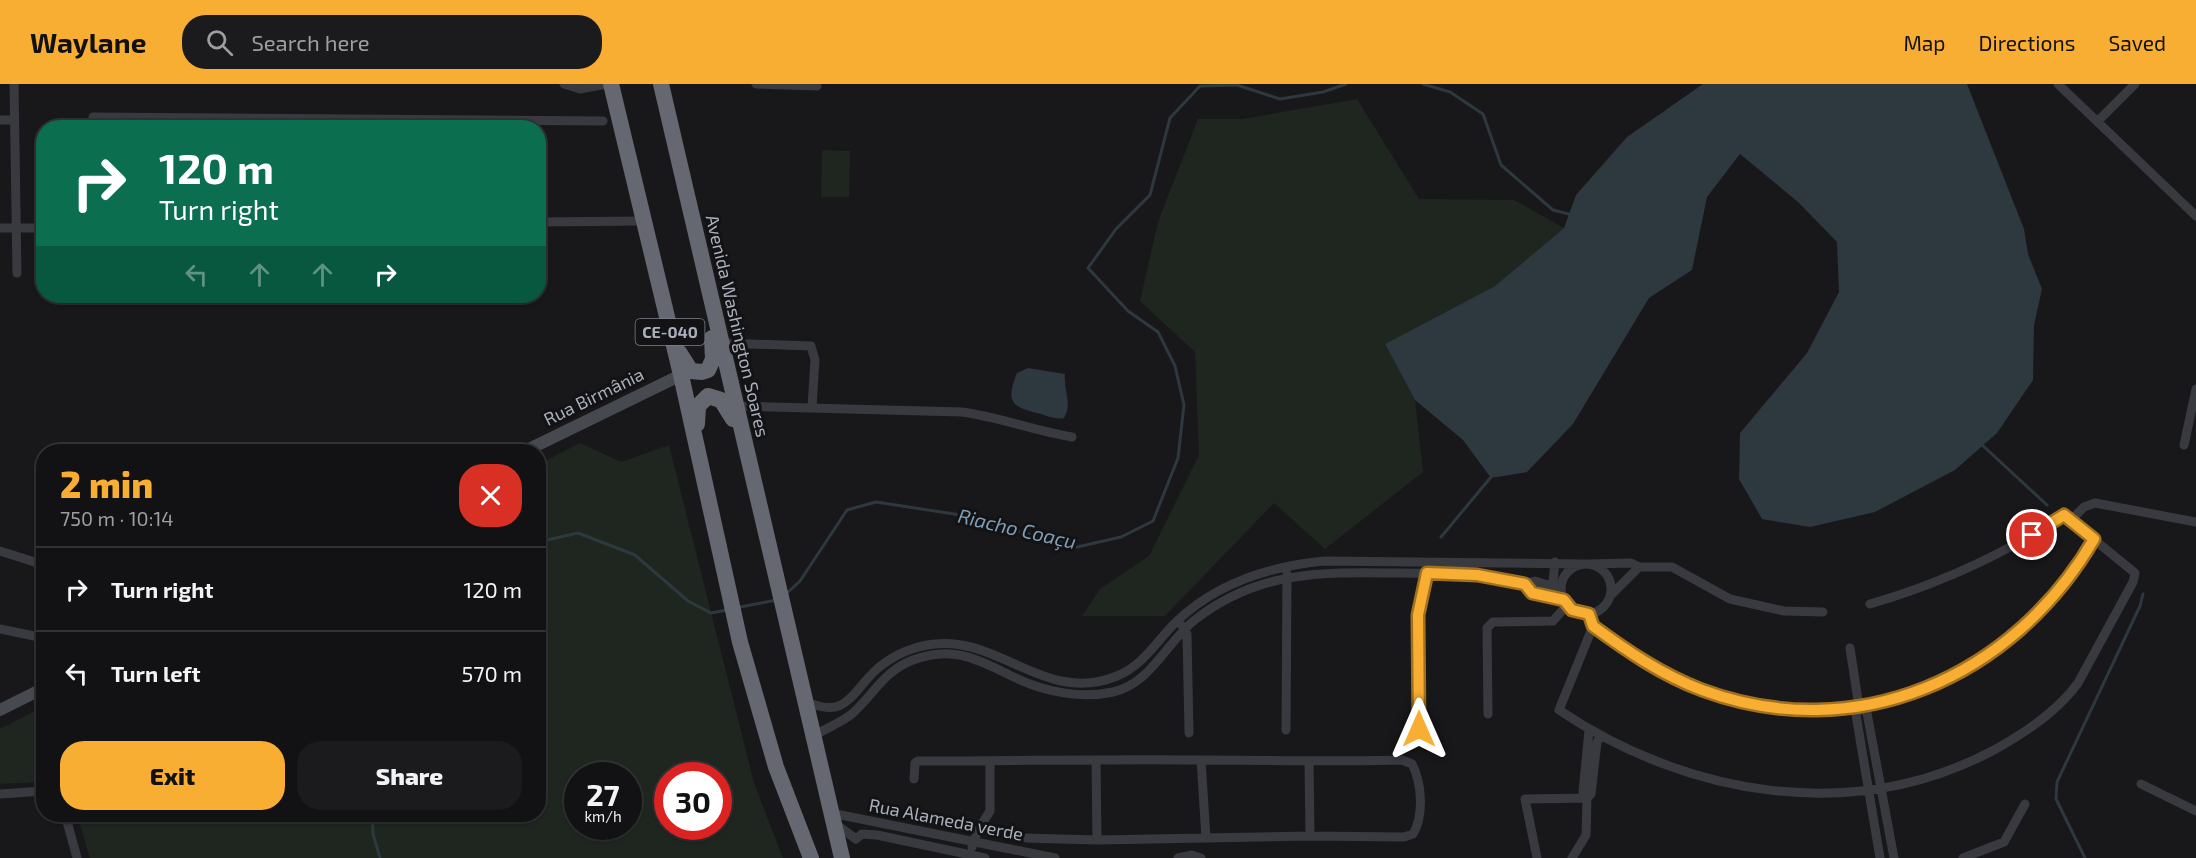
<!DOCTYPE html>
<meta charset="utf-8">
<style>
:root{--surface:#121214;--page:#1b1b1d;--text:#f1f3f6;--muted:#9c9ea0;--line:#313234;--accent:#f8ae32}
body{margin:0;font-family:"Exo 2",sans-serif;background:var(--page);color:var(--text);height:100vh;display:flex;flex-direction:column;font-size:22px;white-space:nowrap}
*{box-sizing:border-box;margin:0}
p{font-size:20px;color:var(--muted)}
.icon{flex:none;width:33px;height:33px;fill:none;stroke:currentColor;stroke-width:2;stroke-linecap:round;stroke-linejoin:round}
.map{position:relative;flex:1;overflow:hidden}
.sheet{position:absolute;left:36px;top:360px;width:510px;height:378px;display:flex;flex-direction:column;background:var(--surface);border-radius:24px;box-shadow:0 2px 4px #0004,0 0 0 2px var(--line)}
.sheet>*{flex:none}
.top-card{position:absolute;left:36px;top:36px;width:510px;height:183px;border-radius:24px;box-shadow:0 2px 4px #0004,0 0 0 2px var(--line);background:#0b6e4f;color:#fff;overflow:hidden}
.speed{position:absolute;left:564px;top:678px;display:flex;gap:12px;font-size:30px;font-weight:700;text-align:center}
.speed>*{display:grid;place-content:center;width:78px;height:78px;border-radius:50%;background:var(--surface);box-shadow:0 2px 4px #0004,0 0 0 2px var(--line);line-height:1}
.speed small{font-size:15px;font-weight:400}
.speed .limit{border:9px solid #d22;background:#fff;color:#111}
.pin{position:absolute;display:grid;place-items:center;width:51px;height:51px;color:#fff;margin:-26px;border:3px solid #fff;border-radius:50%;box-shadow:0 2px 6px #0007}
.me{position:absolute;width:66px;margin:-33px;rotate:0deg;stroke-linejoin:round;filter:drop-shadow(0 0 4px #0008)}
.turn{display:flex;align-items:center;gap:21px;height:126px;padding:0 24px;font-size:27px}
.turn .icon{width:78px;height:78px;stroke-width:2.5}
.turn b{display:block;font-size:42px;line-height:51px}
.lanes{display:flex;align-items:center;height:57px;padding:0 24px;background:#0003;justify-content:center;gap:30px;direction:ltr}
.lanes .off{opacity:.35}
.round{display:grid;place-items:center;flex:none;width:63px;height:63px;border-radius:24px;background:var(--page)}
.head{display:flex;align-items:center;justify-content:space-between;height:102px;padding:0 24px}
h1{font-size:36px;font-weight:800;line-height:45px;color:var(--accent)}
.primary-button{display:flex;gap:12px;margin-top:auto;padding:12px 24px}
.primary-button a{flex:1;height:69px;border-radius:24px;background:var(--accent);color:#111;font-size:24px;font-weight:800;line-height:69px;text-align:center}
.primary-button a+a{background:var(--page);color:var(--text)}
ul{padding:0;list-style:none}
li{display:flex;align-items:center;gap:18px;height:84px;padding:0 24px;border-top:2px solid var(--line)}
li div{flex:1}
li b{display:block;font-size:22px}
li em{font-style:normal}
header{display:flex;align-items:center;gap:36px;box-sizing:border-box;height:84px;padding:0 30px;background:var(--accent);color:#111}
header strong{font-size:28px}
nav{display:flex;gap:33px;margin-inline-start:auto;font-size:21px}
.search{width:420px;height:54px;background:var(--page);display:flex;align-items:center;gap:15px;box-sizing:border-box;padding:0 21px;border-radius:24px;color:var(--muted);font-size:22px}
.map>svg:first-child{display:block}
</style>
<header>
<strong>Waylane</strong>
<div class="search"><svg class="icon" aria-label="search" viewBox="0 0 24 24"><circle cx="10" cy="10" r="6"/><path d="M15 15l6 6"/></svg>Search here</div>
<nav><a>Map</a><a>Directions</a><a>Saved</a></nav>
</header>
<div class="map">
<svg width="2196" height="774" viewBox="0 0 2196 774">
<rect width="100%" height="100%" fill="#18181a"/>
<path fill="#1e261f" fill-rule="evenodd" d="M 1357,15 L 1419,115 L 1514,116 L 1564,144 L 1495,202 L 1385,260 L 1415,316 L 1423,388 L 1325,465 L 1274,419 L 1165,532 L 1082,532 L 1100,505 L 1149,472 L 1199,371 L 1195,268 L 1140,217 L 1158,138 L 1198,35 L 1243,35 Z
M 822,66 L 850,67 L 849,113 L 821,113 Z
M 580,359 L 621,378 L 669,361 L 754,699 L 783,774 L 90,774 L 77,731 L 538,730 L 539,380 ZM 578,692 L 628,692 L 628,742 L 578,742 ZM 668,692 L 718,692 L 718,742 L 668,742 Z
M 43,623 L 43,698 L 0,700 L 0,645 Z"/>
<path fill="#2d383f" d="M 1703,0 L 1967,0 L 2024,145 L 2028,170 L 2042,205 L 2034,241 L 2033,296 L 1997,349 L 1955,386 L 1875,428 L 1810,443 L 1762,435 L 1739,395 L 1740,349 L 1807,269 L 1839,208 L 1837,158 L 1798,118 L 1740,70 L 1707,113 L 1692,186 L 1649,214 L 1573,340 L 1527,388 L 1491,394 L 1463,356 L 1415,316 L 1385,260 L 1495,202 L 1564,144 L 1576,111 L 1627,53 Z
M 1028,284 L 1065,290 C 1063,306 1073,319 1064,334 C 1057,336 1048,332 1041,330 C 1012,323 1005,319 1017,289 Z"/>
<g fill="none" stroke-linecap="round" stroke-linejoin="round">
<path stroke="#2d383f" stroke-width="3" d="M 1423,0 L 1450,8 L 1483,30 L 1501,81 L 1553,126 L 1573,131
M 1980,359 L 2047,421
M 1441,453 L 1491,393
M 538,458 L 578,449 L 635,471 L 688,517 L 711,529 L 727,526
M 787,509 L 800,497 L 847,426 L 876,418 L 954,430 L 1077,463 L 1121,453 L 1153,437 L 1178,374 L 1184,321 L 1175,282 L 1158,248 L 1128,227 L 1088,184 L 1116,145 L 1150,111 L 1170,34 L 1200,2 L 1237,1 L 1280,15 L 1323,8 L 1346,0
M 740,523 L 777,516
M 372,730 L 373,750 L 380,774
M 2085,774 L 2056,715 L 2057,698 L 2140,522 L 2143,510"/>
<path stroke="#393a40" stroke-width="9" d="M 14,0 L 17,189
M 564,0 L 580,5 L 607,0
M 756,0 L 817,2 L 816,0
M 2058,0 L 2196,132
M 93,33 L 603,37
M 0,36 L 14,36
M 2098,37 L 2135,0
M 538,138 L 643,137
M 0,144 L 44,144
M 721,259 L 811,262 L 815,276 L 812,323
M 735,322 L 962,328 C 999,333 1035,347 1072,353
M 2184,361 L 2196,305
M 2072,435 L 2084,423 L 2095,419 L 2196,438
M 0,467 L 44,481
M1561 505a25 25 0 1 1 50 0a25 25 0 1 1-50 0Z
M 1589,480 L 1631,479 L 1639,483 L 1672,483 L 1730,515 L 1784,527 L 1823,528
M 1525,500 L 1535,497 L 1561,505
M 1552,507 L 1555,478
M 1611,511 L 1639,483
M 1589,530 L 1593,542 C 1627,567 1662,591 1702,606 C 1856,662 2014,594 2094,455
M 1182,542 L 1187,550 L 1189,649
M 1593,542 L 1559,626 C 1687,712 1853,741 1994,666 C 2025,649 2057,628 2078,599 L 2133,498 L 2135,489 L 2064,431 C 2003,471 1939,500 1870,520
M 0,545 L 44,554
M 1850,564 L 1859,623 L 1856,631 L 1880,774
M 805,617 C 847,637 851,608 878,584 C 894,571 914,562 935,560 C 1001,553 1046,621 1117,592 C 1143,582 1158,555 1177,537 C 1218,498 1270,482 1325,477 L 1583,480
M 1859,623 L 1867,629 L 1894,774
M 1488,630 L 1487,544 L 1493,538 L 1553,537 L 1567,521
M 1419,645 L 1418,531 L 1428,484
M 1286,646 L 1287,490
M 814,652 C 826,644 841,639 853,629 C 874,610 884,587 913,576 C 955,560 980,577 1016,594 C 1045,608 1082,615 1113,608 C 1151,600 1167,557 1196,535 C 1260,486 1323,488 1399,489 C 1442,489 1483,490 1525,500 L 1532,509 L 1564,516
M 1201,676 L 1206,754
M 1309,677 L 1310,752
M 914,695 L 915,679 L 918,677 C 1013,677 1107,675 1201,676 C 1268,676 1335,678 1402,676 L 1412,680 C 1422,699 1424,732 1413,750 L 1404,753 L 1310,752 L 1097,756 L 1096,676
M 2141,700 L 2196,727
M 0,710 L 44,707
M 1587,714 L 1583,708 L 1589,646
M 831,729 L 1055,774
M 65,730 L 77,774
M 834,739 L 856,755 L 862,750 L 877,751 L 985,774
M 1026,754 L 1097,756
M 972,763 L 978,746 L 990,727 L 990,677
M 1178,774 L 1192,771 L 1201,774
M 1537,774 L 1525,715 L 1587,714
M 1572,774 L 1586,751 L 1587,714 L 1591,710 L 1597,658 L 1601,652
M 1963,774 L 2004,758 L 2025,720"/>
<path stroke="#474950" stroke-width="12" d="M 523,368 L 681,291
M 0,626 L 44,604"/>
<path stroke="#656871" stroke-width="16" d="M 611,0 L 681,291 L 740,558 L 776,683 L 811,774
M 661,0 L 842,774
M 679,268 L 691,287 L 702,288 L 708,286 L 713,275 L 712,254
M 697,340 L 698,322 L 708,312 L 721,316 L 733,335"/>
</g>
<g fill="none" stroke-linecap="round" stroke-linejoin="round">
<g stroke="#a17120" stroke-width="15">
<path id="route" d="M 1419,645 L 1418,531 L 1427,489 L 1477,491 L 1525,500 L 1532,509 L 1564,516 L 1572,526 L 1589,530 L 1593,542 C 1627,567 1662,591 1702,606 C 1856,663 2013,594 2094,455 L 2064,431 L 2032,451"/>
</g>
<use href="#route" stroke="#f8ae32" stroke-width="10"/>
</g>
<g text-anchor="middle" stroke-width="6" stroke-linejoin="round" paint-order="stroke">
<rect fill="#131315" stroke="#7d8189" stroke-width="1.5" x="635.5" y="235" width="69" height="26" rx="4.5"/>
<g font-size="16" font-weight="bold" fill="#aab0bb">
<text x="670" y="254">CE-040</text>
</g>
<g font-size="18" fill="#aab0bb" stroke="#131315">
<text transform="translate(737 242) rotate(77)" y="6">Avenida Washington Soares</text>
<text transform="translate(594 313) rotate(-26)" y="6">Rua Birmânia</text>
<text transform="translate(946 736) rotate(11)" y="6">Rua Alameda verde</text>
</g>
<g font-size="20" font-style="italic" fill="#809fb6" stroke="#131315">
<text transform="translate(1017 445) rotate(13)" y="7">Riacho Coaçu</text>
</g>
</g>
</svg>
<div class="speed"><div>27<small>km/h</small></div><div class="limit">30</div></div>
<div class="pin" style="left:2032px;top:451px;background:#d93025"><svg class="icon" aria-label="arrive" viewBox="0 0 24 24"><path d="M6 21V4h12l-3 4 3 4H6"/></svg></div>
<svg class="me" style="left:1419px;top:645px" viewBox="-20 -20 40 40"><path d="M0-17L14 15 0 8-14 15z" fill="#f8ae32" stroke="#fff" stroke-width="4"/></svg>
<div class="top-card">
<div class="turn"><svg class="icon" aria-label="right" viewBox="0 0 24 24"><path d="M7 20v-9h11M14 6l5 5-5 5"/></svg><div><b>120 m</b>Turn right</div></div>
<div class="lanes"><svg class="icon off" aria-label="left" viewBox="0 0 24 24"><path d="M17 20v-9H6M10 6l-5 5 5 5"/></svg><svg class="icon off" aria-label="ahead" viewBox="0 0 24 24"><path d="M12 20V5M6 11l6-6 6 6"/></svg><svg class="icon off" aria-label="ahead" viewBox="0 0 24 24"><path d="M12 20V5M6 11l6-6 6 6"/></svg><svg class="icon" aria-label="right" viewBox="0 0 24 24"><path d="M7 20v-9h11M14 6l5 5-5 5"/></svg></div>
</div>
<section class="sheet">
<div class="head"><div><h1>2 min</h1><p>750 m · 10:14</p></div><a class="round" style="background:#d93025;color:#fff"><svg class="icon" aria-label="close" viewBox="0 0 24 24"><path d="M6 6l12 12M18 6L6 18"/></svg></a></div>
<ul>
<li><svg class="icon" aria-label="right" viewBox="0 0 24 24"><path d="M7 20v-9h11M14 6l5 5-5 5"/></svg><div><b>Turn right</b></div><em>120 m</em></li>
<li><svg class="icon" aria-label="left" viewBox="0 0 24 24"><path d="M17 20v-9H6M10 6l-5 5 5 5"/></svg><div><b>Turn left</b></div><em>570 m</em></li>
</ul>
<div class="primary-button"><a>Exit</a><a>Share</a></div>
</section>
</div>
